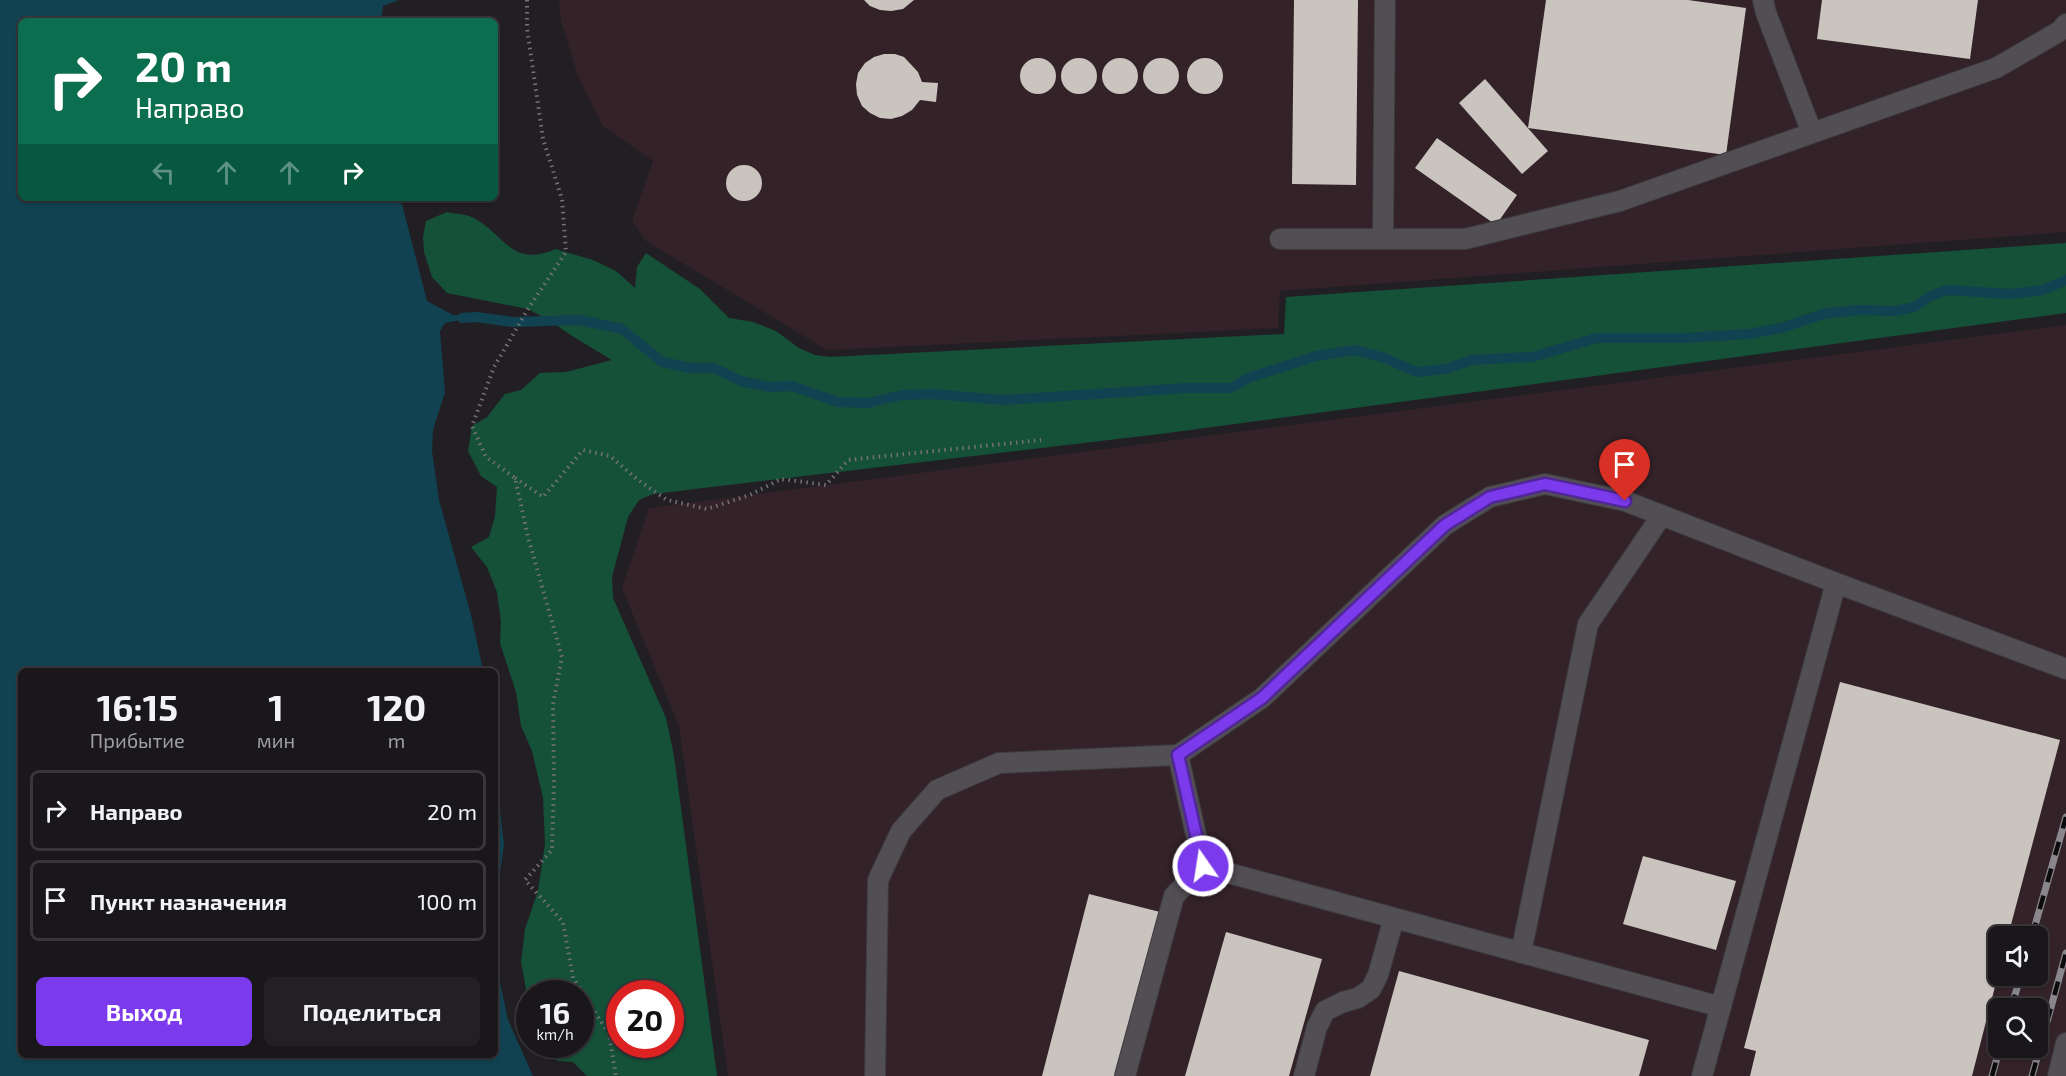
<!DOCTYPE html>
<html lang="ru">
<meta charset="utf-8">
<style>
:root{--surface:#1a171b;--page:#232024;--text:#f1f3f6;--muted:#9f9fa3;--line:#38363a;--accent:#7c3aed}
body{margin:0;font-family:"Exo 2",sans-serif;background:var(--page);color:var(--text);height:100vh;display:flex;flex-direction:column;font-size:22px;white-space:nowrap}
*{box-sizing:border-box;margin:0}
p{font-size:20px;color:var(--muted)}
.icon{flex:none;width:33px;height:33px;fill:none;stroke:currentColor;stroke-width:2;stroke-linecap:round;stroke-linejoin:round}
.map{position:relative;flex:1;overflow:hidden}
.panel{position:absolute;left:18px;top:668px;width:480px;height:390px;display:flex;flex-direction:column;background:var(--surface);border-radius:9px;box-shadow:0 2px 4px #0004,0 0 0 2px var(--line)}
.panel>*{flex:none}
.guide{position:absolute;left:18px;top:18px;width:480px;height:183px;border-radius:9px;box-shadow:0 2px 4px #0004,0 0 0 2px var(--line);background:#0b6e4f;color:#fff;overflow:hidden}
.fabs{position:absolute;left:1988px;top:926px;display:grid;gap:12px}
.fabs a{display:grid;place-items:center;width:60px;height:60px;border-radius:9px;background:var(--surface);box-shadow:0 2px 4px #0004,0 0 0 2px var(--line);font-size:30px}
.speed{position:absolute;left:516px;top:980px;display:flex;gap:12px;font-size:30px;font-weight:700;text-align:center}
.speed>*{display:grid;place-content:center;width:78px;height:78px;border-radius:50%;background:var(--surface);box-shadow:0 2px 4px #0004,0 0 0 2px var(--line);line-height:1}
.speed small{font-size:15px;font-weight:400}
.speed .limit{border:9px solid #d22;background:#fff;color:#111}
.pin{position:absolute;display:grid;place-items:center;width:51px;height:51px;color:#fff;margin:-62px -26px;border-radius:50% 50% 50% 0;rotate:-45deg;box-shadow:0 0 6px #0007}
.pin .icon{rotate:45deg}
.me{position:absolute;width:66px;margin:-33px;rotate:347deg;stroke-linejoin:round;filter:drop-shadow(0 0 4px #0008)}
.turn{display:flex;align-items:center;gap:21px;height:126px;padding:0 18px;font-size:27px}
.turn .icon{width:78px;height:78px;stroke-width:2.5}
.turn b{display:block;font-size:42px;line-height:51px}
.lanes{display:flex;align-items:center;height:57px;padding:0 18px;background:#0003;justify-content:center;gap:30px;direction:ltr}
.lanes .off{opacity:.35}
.eta{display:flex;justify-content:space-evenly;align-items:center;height:102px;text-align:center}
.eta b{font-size:36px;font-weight:700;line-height:42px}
.cta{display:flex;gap:12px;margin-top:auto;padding:12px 18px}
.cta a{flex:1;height:69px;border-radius:9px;background:var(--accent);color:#fff;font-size:24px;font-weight:700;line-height:69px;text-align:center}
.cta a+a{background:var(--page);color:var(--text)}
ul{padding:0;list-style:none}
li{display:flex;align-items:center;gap:18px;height:81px;margin:0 12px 9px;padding:0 6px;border:3px solid var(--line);border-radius:9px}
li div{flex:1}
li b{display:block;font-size:22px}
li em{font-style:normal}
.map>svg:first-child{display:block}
</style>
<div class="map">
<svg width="2066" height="1076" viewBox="0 0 2066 1076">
<rect width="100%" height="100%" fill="#221f24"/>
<path fill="#342229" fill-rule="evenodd" d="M 559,0 L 2066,0 L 2066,232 L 1280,291 L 1278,328 L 827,350 L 646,241 L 632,221 L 653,161 L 602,125 L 578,76 L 561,21 Z
M 2066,325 L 2066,1076 L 728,1076 L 679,726 L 622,588 L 649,508 ZM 1998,936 L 2037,936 L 2037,975 L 1998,975 ZM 1998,1008 L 2037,1008 L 2037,1047 L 1998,1047 Z"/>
<path fill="#145138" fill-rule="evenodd" d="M 447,212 C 455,214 467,214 474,218 C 506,236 512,268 555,249 L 593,260 L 616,271 L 635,288 L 637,267 L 646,253 L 700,289 L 729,318 L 753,322 L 776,331 L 799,348 L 815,355 L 829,357 L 1284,334 L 1286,297 L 2066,243 L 2066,313 L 1168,433 L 653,494 L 639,500 L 628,517 L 612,577 L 613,598 L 666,718 L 674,756 L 717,1076 L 587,1076 L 573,1062 L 557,1061 L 543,1044 L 580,1044 L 580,993 L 530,993 L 529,1005 L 521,962 L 525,929 L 538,891 L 545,844 L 543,798 L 532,751 L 521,726 L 516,692 L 500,643 L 501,622 L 497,592 L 487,567 L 471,547 L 489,537 L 495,516 L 497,487 L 481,476 L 468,451 L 472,426 L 487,417 L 505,394 L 521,390 L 540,373 L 566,372 L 612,360 L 572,336 L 549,320 L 528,309 L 447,293 L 432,277 L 424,252 L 423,237 L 426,221 ZM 620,993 L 670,993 L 670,1044 L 620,1044 Z"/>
<path fill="#114251" d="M 0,0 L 399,0 L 383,6 L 381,21 L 21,21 L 21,198 L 364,198 C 376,203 390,198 402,204 L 427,301 L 453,315 L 476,317 L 445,323 L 440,331 L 445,392 L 433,430 L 432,451 L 439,500 L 471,615 L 483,670 L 21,670 L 21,1054 L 495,1054 L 495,769 L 504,844 L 496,904 L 497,968 L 508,1020 L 533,1076 L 0,1076 Z"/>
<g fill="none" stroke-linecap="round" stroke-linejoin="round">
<path stroke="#114251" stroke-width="10" d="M 462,318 L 476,317 L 513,322 L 579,320 L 622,329 L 662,362 L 691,368 L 714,368 L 741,381 L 769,387 L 792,386 L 838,402 L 868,403 L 902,395 L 933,394 L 1003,400 L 1187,388 L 1231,388 L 1248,378 L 1316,356 L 1355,350 L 1385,358 L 1416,372 L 1446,369 L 1472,360 L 1532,357 L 1597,338 L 1684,338 L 1749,334 L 1781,328 L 1823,314 L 1857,310 L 1896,311 L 1914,307 L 1930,296 L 1948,290 L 2010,294 L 2043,290 L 2066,280"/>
</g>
<path fill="#cac4bf" d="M 864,0 L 914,0 L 903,9 L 891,11 L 880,10 L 870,6 Z
M 1294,0 L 1358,0 L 1356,185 L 1292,184 Z
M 1546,0 L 1688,0 L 1746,8 L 1726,155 L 1528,128 Z
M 1822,0 L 1978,0 L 1970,59 L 1817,39 Z
M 884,54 L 895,54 L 904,57 L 918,72 L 922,82 L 938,83 L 936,102 L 920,100 L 912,110 L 902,116 L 891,119 L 880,118 L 870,113 L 862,106 L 857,95 L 856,84 L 858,73 L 865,63 L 874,57 Z
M1020 76a18 18 0 1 1 36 0a18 18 0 1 1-36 0Z
M1187 76a18 18 0 1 1 36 0a18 18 0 1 1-36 0Z
M1102 76a18 18 0 1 1 36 0a18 18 0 1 1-36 0Z
M1061 76a18 18 0 1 1 36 0a18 18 0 1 1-36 0Z
M1143 76a18 18 0 1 1 36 0a18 18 0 1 1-36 0Z
M 1485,79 L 1548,151 L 1522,174 L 1459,103 Z
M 1437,138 L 1517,195 L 1496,225 L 1415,168 Z
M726 183a18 18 0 1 1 36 0a18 18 0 1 1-36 0Z
M 1840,682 L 2060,740 L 2008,936 L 1998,936 L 1998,975 L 1972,1076 L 1750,1076 L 1756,1051 L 1744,1048 Z
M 1643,856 L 1736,881 L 1716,950 L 1623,924 Z
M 1089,894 L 1160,912 L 1118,1076 L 1042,1076 Z
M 1226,932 L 1322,959 L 1289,1076 L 1185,1076 Z
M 1399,971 L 1649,1040 L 1639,1076 L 1370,1076 Z"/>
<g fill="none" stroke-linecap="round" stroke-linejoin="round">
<g stroke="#3c3a3e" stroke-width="22">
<path id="lane" d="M 1385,0 L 1383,239 L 1465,239 L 1620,201 L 1996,68 L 2060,31 L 2066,24
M 1763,0 L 1766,13 L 1812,133
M 1280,239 L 1383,239
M 1178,755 L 1203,866 L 1721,1007
M 1521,953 L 1588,624 L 1662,515
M 875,1076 L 878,880 L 901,831 L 937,790 L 999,763 L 1178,755 L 1262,698 L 1445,525 L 1490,497 L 1545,484 L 1625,501 L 1836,583 L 2066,669
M 1125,1076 L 1174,896 L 1203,866
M 1304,1076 L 1317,1027 L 1325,1011 L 1343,1002 L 1358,998 L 1371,989 L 1378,975 L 1394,918
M 1702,1076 L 1836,583
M 2058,1076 L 2066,1043"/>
</g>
<path stroke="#747276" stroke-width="4" stroke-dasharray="1.5 4.5" stroke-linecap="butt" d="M 527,0 L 527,28 L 543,139 L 562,199 L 566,252 L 528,309 L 494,367 L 472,426 L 486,457 L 515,478 L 528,537 L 562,657 L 553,704 L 554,783 L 552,850 L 525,880 L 563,922 L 573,978 L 609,1034 L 616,1076
M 515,478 L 543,497 L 583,450 L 610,456 L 638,480 L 667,500 L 707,509 L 750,495 L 781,479 L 826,485 L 848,460 L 1041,440"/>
<use href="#lane" stroke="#524f54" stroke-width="20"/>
<g stroke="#89878b" stroke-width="7">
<path id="rail" d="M 2032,936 L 2066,817
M 2011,1008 L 2021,975
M 1992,1076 L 2000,1047
M 2032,1076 L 2066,953"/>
</g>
<use href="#rail" stroke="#0b0a0c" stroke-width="4.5" stroke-dasharray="14" stroke-linecap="butt"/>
</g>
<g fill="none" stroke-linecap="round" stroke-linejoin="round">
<g stroke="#51269a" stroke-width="15">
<path id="route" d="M 1203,866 L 1178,755 L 1262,698 L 1445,525 L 1490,497 L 1545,484 L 1625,501"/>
</g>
<use href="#route" stroke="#7c3aed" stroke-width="10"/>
</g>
</svg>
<div class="fabs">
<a><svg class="icon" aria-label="sound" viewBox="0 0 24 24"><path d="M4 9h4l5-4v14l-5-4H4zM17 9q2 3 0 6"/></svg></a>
<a><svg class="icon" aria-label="search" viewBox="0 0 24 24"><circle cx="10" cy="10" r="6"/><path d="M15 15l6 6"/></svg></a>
</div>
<div class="speed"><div>16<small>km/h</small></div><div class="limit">20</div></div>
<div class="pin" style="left:1625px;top:501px;background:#d93025"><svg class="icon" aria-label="arrive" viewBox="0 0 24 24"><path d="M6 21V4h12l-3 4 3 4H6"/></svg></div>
<svg class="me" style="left:1203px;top:866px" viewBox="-20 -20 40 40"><circle r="17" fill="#7c3aed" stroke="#fff" stroke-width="3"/><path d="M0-11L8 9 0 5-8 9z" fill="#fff"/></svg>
<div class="guide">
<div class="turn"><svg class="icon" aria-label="right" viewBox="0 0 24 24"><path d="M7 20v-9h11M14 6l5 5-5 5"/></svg><div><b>20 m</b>Направо</div></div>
<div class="lanes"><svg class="icon off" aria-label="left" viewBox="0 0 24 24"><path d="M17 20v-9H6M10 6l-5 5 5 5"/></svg><svg class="icon off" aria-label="ahead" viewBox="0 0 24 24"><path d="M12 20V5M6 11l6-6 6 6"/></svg><svg class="icon off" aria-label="ahead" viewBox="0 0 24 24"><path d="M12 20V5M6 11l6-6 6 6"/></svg><svg class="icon" aria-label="right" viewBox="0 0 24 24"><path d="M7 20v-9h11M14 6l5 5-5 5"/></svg></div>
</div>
<section class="panel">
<div class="eta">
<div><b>16:15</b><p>Прибытие</p></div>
<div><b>1</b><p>мин</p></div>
<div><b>120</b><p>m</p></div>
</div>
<ul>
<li><svg class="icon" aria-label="right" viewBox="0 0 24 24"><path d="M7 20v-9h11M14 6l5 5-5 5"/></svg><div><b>Направо</b></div><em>20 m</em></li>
<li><svg class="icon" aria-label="arrive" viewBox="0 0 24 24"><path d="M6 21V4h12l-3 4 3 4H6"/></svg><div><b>Пункт назначения</b></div><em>100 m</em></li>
</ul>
<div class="cta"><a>Выход</a><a>Поделиться</a></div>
</section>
</div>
